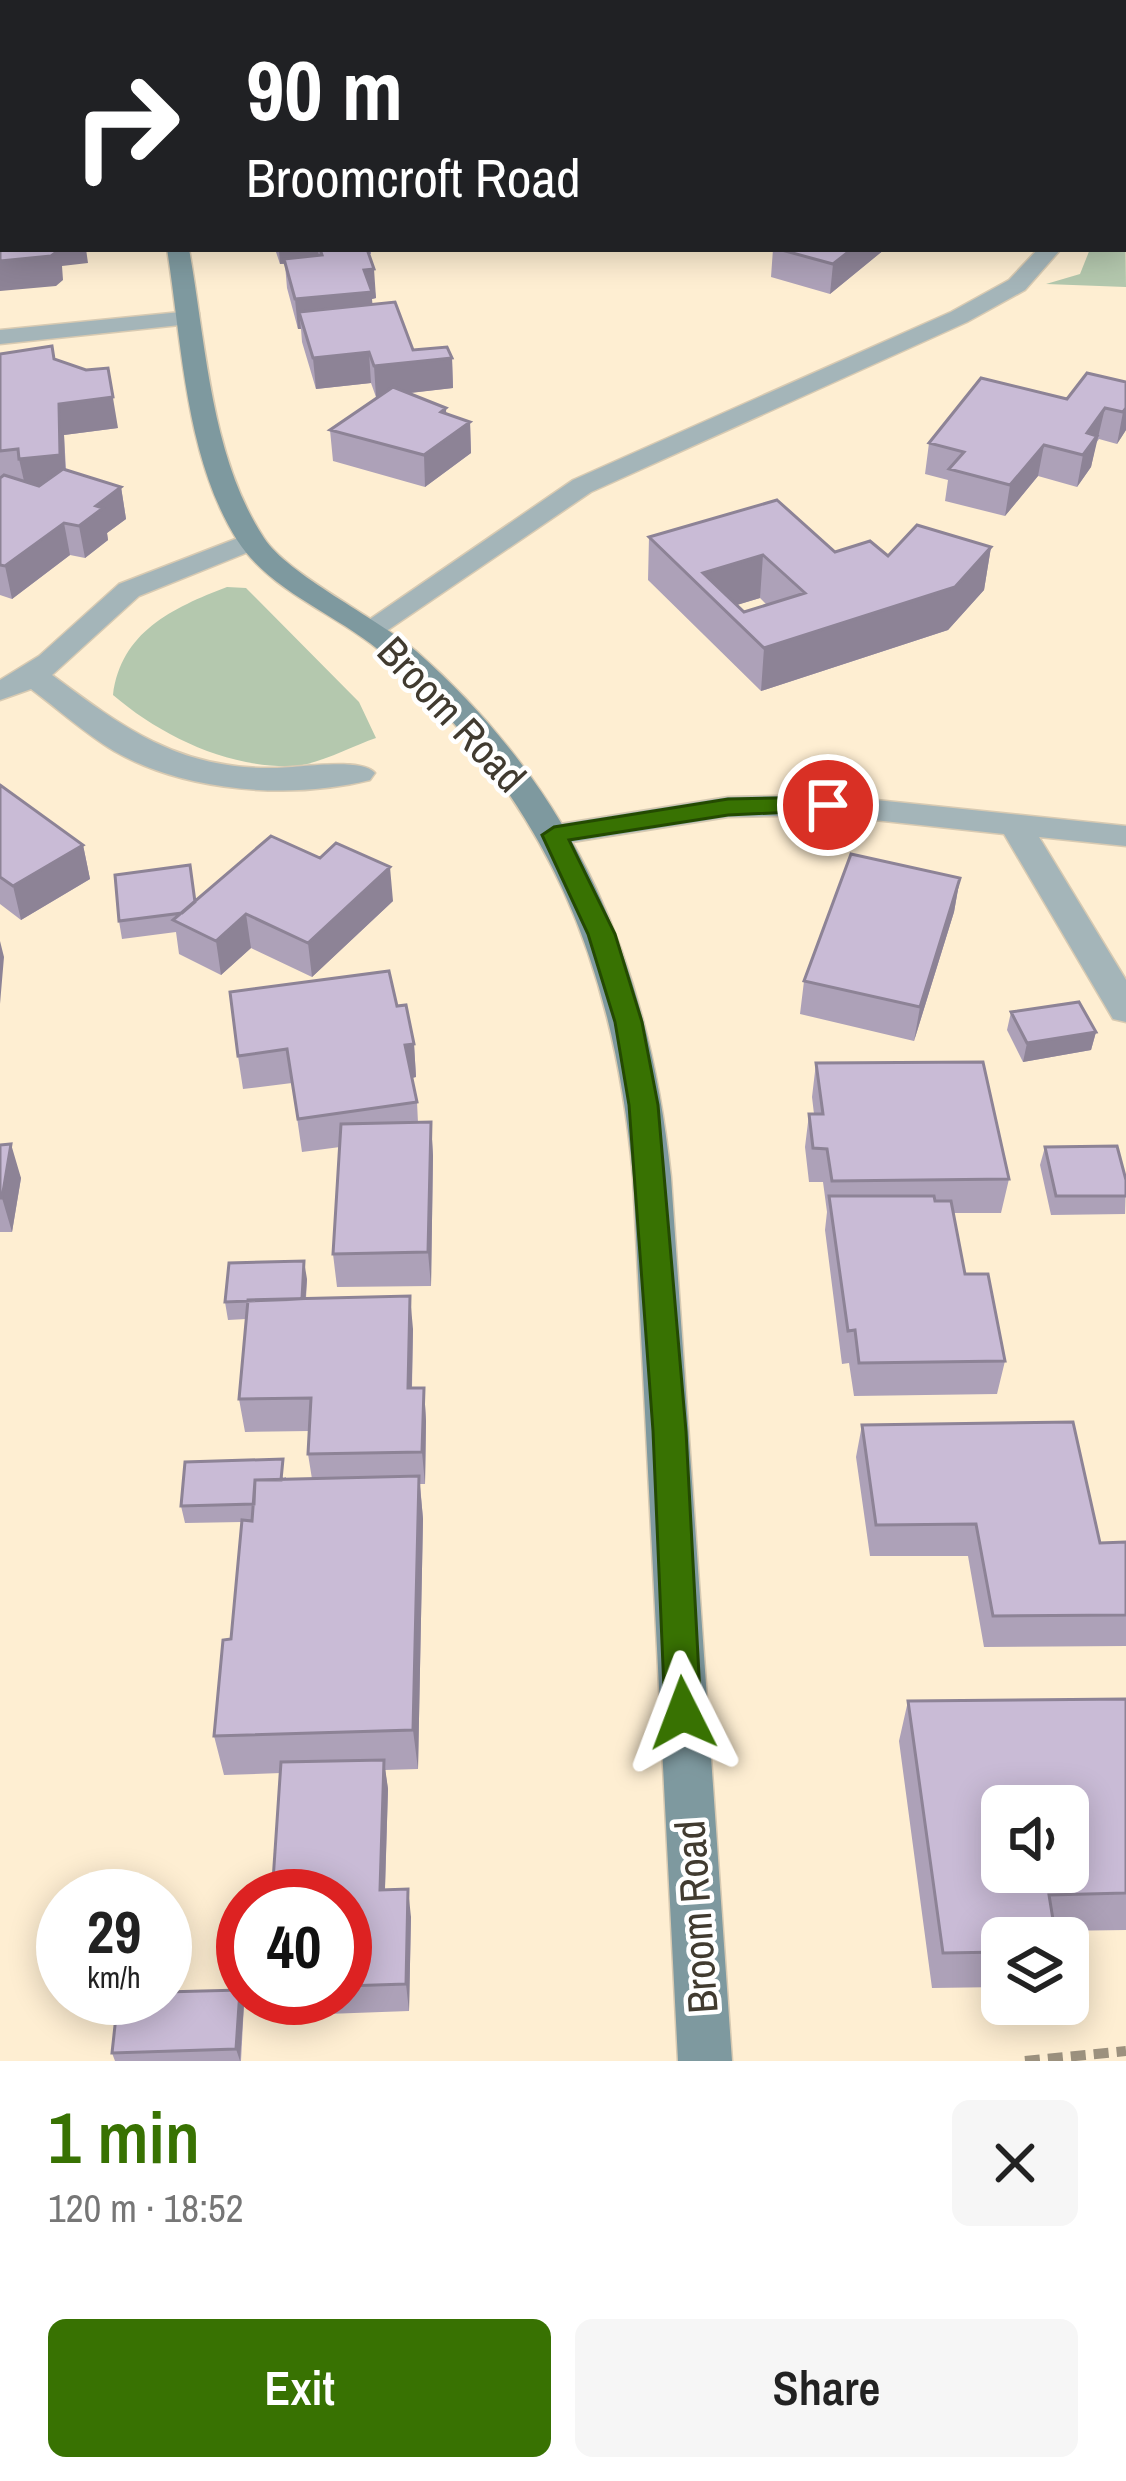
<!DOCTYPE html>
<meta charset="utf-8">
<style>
:root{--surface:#fff;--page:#f6f6f6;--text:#222;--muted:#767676;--accent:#387202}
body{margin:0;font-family:"Archivo Narrow",sans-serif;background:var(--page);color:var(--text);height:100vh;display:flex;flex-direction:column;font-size:45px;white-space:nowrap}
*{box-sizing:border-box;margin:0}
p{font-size:39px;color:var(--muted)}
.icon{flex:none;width:66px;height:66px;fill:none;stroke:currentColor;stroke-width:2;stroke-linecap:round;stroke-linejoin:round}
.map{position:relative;height:2061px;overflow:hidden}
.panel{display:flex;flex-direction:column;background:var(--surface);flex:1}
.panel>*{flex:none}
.top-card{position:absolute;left:0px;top:0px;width:1128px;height:252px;box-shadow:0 6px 30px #0003;background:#202124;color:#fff;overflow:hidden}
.controls{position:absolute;left:981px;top:1785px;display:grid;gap:24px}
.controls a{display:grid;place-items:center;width:108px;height:108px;border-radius:18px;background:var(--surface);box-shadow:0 6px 30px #0003;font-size:60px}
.speed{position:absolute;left:36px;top:1869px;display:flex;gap:24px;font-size:60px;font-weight:700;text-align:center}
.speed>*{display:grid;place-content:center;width:156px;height:156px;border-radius:50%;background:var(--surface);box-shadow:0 6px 30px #0003;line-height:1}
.speed small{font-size:30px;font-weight:400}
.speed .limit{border:18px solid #d22;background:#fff;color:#111}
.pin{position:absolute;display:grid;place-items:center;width:102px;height:102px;color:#fff;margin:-51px;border:6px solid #fff;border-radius:50%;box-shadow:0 3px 12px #0007}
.me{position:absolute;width:132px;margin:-66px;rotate:357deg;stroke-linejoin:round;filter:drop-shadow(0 0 9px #0008)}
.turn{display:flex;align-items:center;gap:42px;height:252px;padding:0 48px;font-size:54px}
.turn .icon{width:156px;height:156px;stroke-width:2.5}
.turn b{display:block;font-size:84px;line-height:102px}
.round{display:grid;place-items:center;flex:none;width:126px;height:126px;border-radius:18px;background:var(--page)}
.overview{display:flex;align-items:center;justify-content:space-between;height:204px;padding:0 48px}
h1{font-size:72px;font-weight:600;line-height:90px;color:var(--accent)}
.primary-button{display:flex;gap:24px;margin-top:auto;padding:24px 48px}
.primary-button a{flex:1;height:138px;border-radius:18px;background:var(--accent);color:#fff;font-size:48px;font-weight:600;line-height:138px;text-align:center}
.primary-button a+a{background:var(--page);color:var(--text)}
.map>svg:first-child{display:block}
</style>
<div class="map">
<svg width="1126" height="2061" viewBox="0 0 1126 2061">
<rect width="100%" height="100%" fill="#feeed2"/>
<path fill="#b4c8ae" d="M 1125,221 L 1126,287 L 1046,284 L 1080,274 L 1090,249 L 1125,249 Z
M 227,587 L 246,588 L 359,702 L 376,738 C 352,746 320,764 295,766 C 229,769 161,736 113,695 C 121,632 172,608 227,587 Z"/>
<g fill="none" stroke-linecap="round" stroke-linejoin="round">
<g stroke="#d8cab2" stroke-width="3">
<path id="street" d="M 775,0 L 793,0 L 793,3 L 775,3 Z
M 1125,169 L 1126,169 L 1126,181 L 1125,181 Z
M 1125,195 L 1126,196 L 1126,210 L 1125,209 Z
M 1038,249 L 1061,249 L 1025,290 L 967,322 L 591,492 L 382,634 L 362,634 L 357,628 L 573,480 L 951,312 L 1009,280 Z
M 191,311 L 199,313 L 199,323 L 0,344 L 0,330 Z
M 251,533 L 261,535 L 261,547 L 139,596 L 52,675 C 122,727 177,768 268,768 C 292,769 361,756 375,773 L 370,780 C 291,800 185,792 114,751 C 84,733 58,709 31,689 L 0,700 L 0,680 L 39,656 L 119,584 Z
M 828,795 L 1126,826 L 1126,846 L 1039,837 L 1126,980 L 1126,1022 L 1113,1019 L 1004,834 L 828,815 L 728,817 L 554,845 L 538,835 L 554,825 L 728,797 Z"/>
</g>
<g stroke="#d8cab2" stroke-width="3">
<path id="secondary" d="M 108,0 L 126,0 L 127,3 L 109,3 Z
M 167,249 L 189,249 C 206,342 210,456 264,538 C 288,575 376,617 416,651 C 578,793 649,967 671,1177 L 732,2061 L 678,2061 L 633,1177 C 614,965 549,800 386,656 C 340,615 271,593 237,540 C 185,457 182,343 167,249 Z"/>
</g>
<path stroke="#9c917e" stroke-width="10" stroke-dasharray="15 8" stroke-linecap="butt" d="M 1025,2061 L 1126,2051"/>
<use href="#street" fill="#a4b5b9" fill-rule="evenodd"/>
<use href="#secondary" fill="#7e999f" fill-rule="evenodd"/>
</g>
<path fill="#ada1b8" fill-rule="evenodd" d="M 534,0 L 622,0 L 627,3 L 534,3 Z
M 1025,0 L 1097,0 L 1096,3 L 1026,3 Z
M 275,249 L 371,249 L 371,254 L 369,254 L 376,298 L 372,299 L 372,304 L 413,350 L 452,358 L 453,388 L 408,393 L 446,414 L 470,422 L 471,453 L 425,487 L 333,461 L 330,430 L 379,396 L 376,397 L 371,383 L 316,389 L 302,342 L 301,329 L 298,329 L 287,288 L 285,264 L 280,264 Z
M 773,249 L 885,249 L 830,294 L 771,277 Z
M 0,354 L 55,359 L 118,428 L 64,435 L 66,469 L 121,487 L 126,519 L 107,533 L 108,540 L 85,558 L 70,555 L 12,599 L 0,595 Z
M 1126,382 L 1126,430 L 1117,444 L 1099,439 L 1096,443 L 1091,467 L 1077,487 L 1038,476 L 1005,516 L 945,501 L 948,480 L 925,474 L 929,443 Z
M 649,537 L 888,556 L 991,547 L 984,590 L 948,630 L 761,691 L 648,580 ZM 760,598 L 767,605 L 744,612 L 736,605 Z
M 0,785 L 83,845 L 90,879 L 21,920 L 0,904 Z
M 960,878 L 954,912 L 914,1041 L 800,1014 L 804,981 Z
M 196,901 L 393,901 L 312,977 L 251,948 L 221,975 L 179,954 L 176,932 L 122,939 L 119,921 Z
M 397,1006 L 414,1044 L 416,1077 L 412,1078 L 417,1102 L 418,1123 L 431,1122 L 433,1156 L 431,1286 L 337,1287 L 333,1254 L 340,1147 L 302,1152 L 292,1083 L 243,1089 L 238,1056 Z
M 1011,1012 L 1096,1032 L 1091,1050 L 1023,1062 L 1007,1030 Z
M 816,1063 L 1009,1179 L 1001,1213 L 953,1213 L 965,1274 L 1005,1361 L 997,1394 L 854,1396 L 849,1363 L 842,1364 L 825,1230 L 827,1212 L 823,1182 L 809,1182 L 805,1147 L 809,1114 L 814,1114 L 812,1097 Z
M 0,1145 L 21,1178 L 12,1232 L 0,1232 Z
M 1045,1147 L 1126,1180 L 1125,1214 L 1051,1215 L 1040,1165 Z
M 307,1279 L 306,1299 L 413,1329 L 412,1388 L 424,1388 L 426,1421 L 425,1484 L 420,1484 L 423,1519 L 418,1769 L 385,1770 L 388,1789 L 385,1890 L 411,1917 L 409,2011 L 272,2016 L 268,1998 L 345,1998 L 345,1896 L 281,1773 L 224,1775 L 214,1736 L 231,1639 L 242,1522 L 185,1523 L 181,1506 L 286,1477 L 286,1480 L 312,1479 L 308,1454 L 309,1431 L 245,1432 L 239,1399 L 246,1319 L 228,1320 L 225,1302 Z
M 862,1425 L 1100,1543 L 1126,1542 L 1126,1646 L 984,1647 L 968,1556 L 870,1556 L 856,1457 Z
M 1126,1699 L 1126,1930 L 1055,1931 L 1002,1938 L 1002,1987 L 932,1988 L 899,1741 L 908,1701 Z
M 240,1990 L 244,2004 L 241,2061 L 115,2061 L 112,2053 Z"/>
<path fill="#8d8396" d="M 58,249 L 86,249 L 88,263 L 62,266 L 63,280 L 56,286 L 0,291 L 0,261 Z
M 279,249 L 318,249 L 319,260 L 280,264 Z
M 852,249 L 885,249 L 830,294 L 833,264 Z
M 374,269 L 376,298 L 372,299 L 374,321 L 299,312 L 301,329 L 298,329 L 295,299 L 364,270 Z
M 369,352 L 371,383 L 316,389 L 313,358 Z
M 452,358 L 453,388 L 376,397 L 374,366 Z
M 108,368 L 118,428 L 64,435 L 66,486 L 26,490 L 19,459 L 59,404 Z
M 446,408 L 447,438 L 470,422 L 471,453 L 425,487 L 424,455 L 441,412 Z
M 1105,408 L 1091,467 L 1077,487 L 1087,433 Z
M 1126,408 L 1126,430 L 1117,444 L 1123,412 Z
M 1044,445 L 1038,476 L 1005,516 L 1010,485 Z
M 121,487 L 126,519 L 107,533 L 108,540 L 85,558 L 79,526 L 96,506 Z
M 64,523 L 70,555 L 12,599 L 5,566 Z
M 991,547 L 984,590 L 948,630 L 761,691 L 764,648 Z
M 763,555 L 760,598 L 724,609 L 703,573 Z
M 83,845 L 90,879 L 21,920 L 13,886 Z
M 390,867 L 393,901 L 312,977 L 308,943 Z
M 960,878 L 954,912 L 914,1041 L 920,1007 Z
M 246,914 L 251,948 L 221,975 L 216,941 Z
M 0,941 L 4,957 L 0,1004 Z
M 1096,1032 L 1091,1050 L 1023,1062 L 1027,1043 Z
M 414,1044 L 416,1077 L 407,1079 L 405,1045 Z
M 431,1122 L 433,1156 L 431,1286 L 428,1252 Z
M 11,1144 L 21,1178 L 12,1232 L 2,1198 Z
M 304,1261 L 307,1279 L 304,1318 L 302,1300 Z
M 410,1296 L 413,1329 L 411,1421 L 408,1388 Z
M 424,1388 L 426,1421 L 425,1484 L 422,1452 Z
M 419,1476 L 423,1519 L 418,1769 L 413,1730 Z
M 384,1760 L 388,1789 L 384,1918 L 380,1890 Z
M 408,1889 L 411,1917 L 409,2011 L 406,1984 Z
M 240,1990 L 244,2004 L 240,2061 L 236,2049 Z"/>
<path fill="#c9bbd6" stroke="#8d8396" stroke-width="3" fill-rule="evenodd" d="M 202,0 L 268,0 L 269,3 L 203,3 Z
M 554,0 L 622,0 L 627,3 L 558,3 Z
M 0,223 L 3,223 L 3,249 L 58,249 L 58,251 L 51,256 L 0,261 Z
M 320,249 L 367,249 L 374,269 L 364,270 L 372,292 L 295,299 L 284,259 L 322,255 Z
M 778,249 L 852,249 L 833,264 Z
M 395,302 L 413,350 L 447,347 L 452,358 L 374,366 L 369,352 L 313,358 L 299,312 Z
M 52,346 L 54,359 L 86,370 L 108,368 L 113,397 L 59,404 L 60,455 L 19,459 L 18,449 L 0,451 L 0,354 Z
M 1087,373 L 1126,382 L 1126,408 L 1123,412 L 1105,408 L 1087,433 L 1097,436 L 1083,455 L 1044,445 L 1010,485 L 949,469 L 964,452 L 929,443 L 981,378 L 1067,399 Z
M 393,387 L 446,408 L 441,412 L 470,422 L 424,455 L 330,430 Z
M 63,469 L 121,487 L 96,506 L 103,508 L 79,526 L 64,523 L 5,566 L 0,565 L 0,478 L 4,475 L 39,486 Z
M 777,500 L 835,552 L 870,541 L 888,556 L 917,525 L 991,547 L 955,587 L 764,648 L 649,537 ZM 763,555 L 805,593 L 744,612 L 703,573 Z
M 0,785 L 83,845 L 13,886 L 0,877 Z
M 271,836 L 320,858 L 336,843 L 390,867 L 308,943 L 246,914 L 216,941 L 173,920 Z
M 851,854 L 960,878 L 920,1007 L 804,981 Z
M 190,865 L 195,902 L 182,913 L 119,921 L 115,875 Z
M 389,971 L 397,1006 L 406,1005 L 414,1044 L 405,1045 L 417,1102 L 298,1119 L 287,1049 L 238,1056 L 230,992 Z
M 1079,1002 L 1096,1032 L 1027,1043 L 1011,1012 Z
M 983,1062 L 1009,1179 L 832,1181 L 827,1149 L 813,1148 L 809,1114 L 823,1114 L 816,1063 Z
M 431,1122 L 428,1252 L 333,1254 L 341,1124 Z
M 11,1144 L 2,1198 L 0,1198 L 0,1145 Z
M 1117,1146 L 1126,1180 L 1126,1196 L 1056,1196 L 1045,1147 Z
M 829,1196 L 934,1196 L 935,1201 L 951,1201 L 965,1274 L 988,1274 L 1005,1361 L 859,1363 L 855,1330 L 848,1331 Z
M 304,1261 L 302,1299 L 225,1302 L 229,1263 Z
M 410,1296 L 408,1388 L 424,1388 L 422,1452 L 308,1454 L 311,1398 L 239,1399 L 248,1300 Z
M 1073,1422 L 1100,1543 L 1126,1542 L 1126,1615 L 993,1616 L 976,1524 L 876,1525 L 862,1425 Z
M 283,1459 L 281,1480 L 255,1480 L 254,1504 L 181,1506 L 185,1462 Z
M 419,1476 L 413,1730 L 214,1736 L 223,1640 L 231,1639 L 242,1520 L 252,1521 L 255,1480 Z
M 1126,1699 L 1126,1893 L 1049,1895 L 1056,1938 L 1002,1938 L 1002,1952 L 943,1953 L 908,1701 ZM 1002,1806 L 1068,1806 L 1068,1872 L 1002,1872 Z
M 384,1760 L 380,1890 L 408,1889 L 406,1984 L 345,1986 L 345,1896 L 272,1896 L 281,1762 Z
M 240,1990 L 236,2049 L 112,2053 L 118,1998 L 165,1998 L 165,1992 Z"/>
<path fill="#387202" stroke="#244a01" stroke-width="3" d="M 828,797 L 836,799 L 836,810 L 728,815 L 569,840 L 615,934 L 642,1022 L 658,1105 L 686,1431 L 701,1713 L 696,1725 L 683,1730 L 670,1725 L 665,1713 L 653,1431 L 629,1105 L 615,1022 L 588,934 L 542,835 L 554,827 L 728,799 Z"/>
<g text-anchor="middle" stroke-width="9" stroke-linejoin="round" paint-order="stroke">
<g font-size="42" fill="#413b30" stroke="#fff">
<text transform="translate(452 714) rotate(47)" y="15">Broom Road</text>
<text transform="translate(696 1917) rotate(-94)" y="15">Broom Road</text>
</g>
</g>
</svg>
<div class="controls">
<a><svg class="icon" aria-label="sound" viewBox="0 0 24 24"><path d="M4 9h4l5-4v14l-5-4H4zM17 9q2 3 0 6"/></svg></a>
<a><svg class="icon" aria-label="layers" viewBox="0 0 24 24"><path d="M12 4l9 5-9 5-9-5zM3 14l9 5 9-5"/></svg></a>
</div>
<div class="speed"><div>29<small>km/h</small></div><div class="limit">40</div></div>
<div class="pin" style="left:828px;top:805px;background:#d93025"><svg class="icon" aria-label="arrive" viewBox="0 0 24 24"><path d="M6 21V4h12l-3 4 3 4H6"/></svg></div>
<svg class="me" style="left:683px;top:1713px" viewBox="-20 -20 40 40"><path d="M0-17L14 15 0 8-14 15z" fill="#387202" stroke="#fff" stroke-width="4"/></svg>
<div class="top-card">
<div class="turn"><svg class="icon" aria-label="right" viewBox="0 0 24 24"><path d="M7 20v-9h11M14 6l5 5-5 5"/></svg><div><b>90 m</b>Broomcroft Road</div></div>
</div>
</div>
<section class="panel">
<div class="overview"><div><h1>1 min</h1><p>120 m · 18:52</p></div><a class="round"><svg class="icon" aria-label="close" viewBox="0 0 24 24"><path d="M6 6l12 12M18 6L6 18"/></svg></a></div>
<div class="primary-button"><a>Exit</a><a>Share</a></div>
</section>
